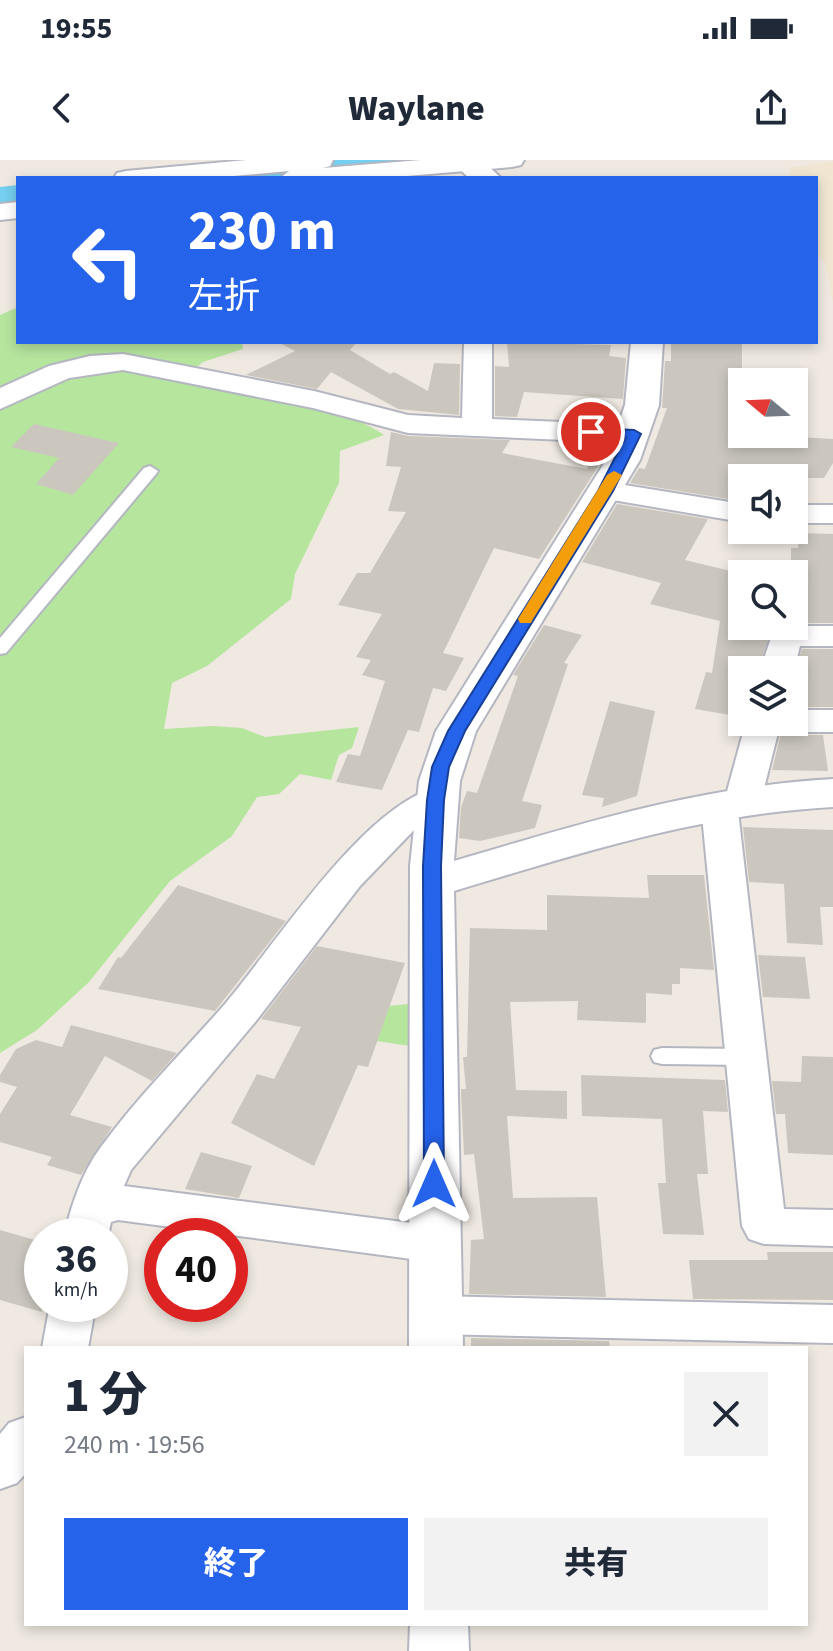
<!DOCTYPE html>
<html lang="ja">
<meta charset="utf-8">
<style>
:root{--surface:#fff;--page:#f2f2f3;--text:#1f2937;--muted:#747a83;--accent:#2563eb}
body{margin:0;font-family:"Source Sans 3","Noto Sans JP",sans-serif;background:var(--page);color:var(--text);height:100vh;display:flex;flex-direction:column;font-size:30px;white-space:nowrap}
*{box-sizing:border-box;margin:0}
p{font-size:26px;color:var(--muted)}
.icon{flex:none;width:44px;height:44px;fill:none;stroke:currentColor;stroke-width:2;stroke-linecap:round;stroke-linejoin:round}
.map{position:relative;flex:1;overflow:hidden}
.sheet{position:absolute;left:24px;top:1186px;width:784px;height:280px;display:flex;flex-direction:column;background:var(--surface);border-radius:0px;box-shadow:0 4px 12px #0003}
.sheet>*{flex:none}
.guide{position:absolute;left:16px;top:16px;width:802px;height:168px;border-radius:0px;box-shadow:0 4px 12px #0003;background:#2563eb;color:#fff;overflow:hidden}
.needle{width:52px;rotate:289deg}
.controls{position:absolute;left:728px;top:208px;display:grid;gap:16px}
.controls a{display:grid;place-items:center;width:80px;height:80px;border-radius:0px;background:var(--surface);box-shadow:0 4px 12px #0003;font-size:40px}
.speed{position:absolute;left:24px;top:1058px;display:flex;gap:16px;font-size:40px;font-weight:700;text-align:center}
.speed>*{display:grid;place-content:center;width:104px;height:104px;border-radius:50%;background:var(--surface);box-shadow:0 4px 12px #0003;line-height:1}
.speed small{font-size:20px;font-weight:400}
.speed .limit{border:12px solid #d22;background:#fff;color:#111}
.pin{position:absolute;display:grid;place-items:center;width:68px;height:68px;color:#fff;margin:-34px;border:4px solid #fff;border-radius:50%;box-shadow:0 2px 8px #0007}
.me{position:absolute;width:88px;margin:-44px;rotate:0deg;stroke-linejoin:round;filter:drop-shadow(0 0 6px #0008)}
.turn{display:flex;align-items:center;gap:28px;height:168px;padding:0 40px;font-size:36px}
.turn .icon{width:104px;height:104px;stroke-width:2.5}
.turn b{display:block;font-size:56px;line-height:68px}
.round{display:grid;place-items:center;flex:none;width:84px;height:84px;border-radius:0px;background:var(--page)}
.head{display:flex;align-items:center;justify-content:space-between;height:136px;padding:0 40px}
h1{font-size:48px;font-weight:800;line-height:60px}
.button{display:flex;gap:16px;margin-top:auto;padding:16px 40px}
.button a{flex:1;height:92px;border-radius:0px;background:var(--accent);color:#fff;font-size:32px;font-weight:800;line-height:92px;text-align:center}
.button a+a{background:var(--page);color:var(--text)}
.status{display:flex;justify-content:space-between;align-items:center;height:56px;padding:0 40px;background:var(--surface);direction:ltr}
.status svg{height:22px;fill:currentColor}
header{display:flex;justify-content:space-between;align-items:center;height:104px;padding:0 40px;background:var(--surface);font-size:36px;font-weight:800}
.map>svg:first-child{display:block}
</style>
<div class="status"><b>19:55</b><svg viewBox="0 0 49 12"><path d="M0 12V9h3v3zM5 12V6h3v6zM10 12V3h3v9zM15 12V0h3v12zM26 1h20v11H26zM47 4h2v5h-2z"/></svg></div>
<header><svg class="icon" aria-label="back" viewBox="0 0 24 24"><path d="M15 5l-7 7 7 7"/></svg>Waylane<svg class="icon" aria-label="share" viewBox="0 0 24 24"><path d="M12 15V3M7 8l5-5 5 5M5 13v7h14v-7"/></svg></header>
<div class="map">
<svg width="833" height="1491" viewBox="0 0 833 1491">
<rect width="100%" height="100%" fill="#efe9e1"/>
<path fill="#f0e6d1" d="M 833,1 L 833,142 L 826,104 L 816,92 L 816,18 L 791,18 L 789,8 Z"/>
<path fill="#b6e59e" d="M 18,147 L 18,182 L 242,182 L 243,189 L 203,202 L 182,220 C 243,232 333,240 384,275 L 340,291 L 339,323 L 295,414 L 291,439 L 207,506 L 172,523 L 164,569 L 213,566 L 242,568 L 265,577 L 359,567 L 352,588 L 339,595 L 331,620 L 300,614 L 279,634 L 257,637 L 232,676 L 170,721 L 89,822 L 37,870 L 0,893 L 0,155 Z
M 408,844 L 410,886 L 350,877 L 360,849 Z"/>
<g fill="none" stroke-linecap="round" stroke-linejoin="round">
<path fill="#75cff0" fill-rule="evenodd" d="M 273,0 L 445,0 L 439,9 C 366,27 269,18 193,18 L 200,9 Z
M 18,25 L 18,51 L 0,53 L 0,27 Z"/>
</g>
<path fill="#cbc7bf" d="M 278,182 L 357,182 L 350,190 L 390,214 L 394,212 L 428,231 L 434,203 L 460,204 L 459,255 L 398,249 L 331,212 L 317,229 L 246,215 L 295,191 Z
M 507,182 L 611,185 L 609,196 L 626,198 L 623,239 L 524,232 L 517,257 L 495,256 L 495,206 L 509,207 Z
M 671,182 L 742,182 L 742,274 L 833,279 L 833,303 L 824,318 L 742,318 L 740,341 L 630,323 L 639,308 L 645,309 L 667,248 L 662,248 L 665,201 L 671,201 Z
M 34,264 L 119,283 L 73,335 L 36,324 L 59,298 L 11,287 Z
M 391,272 L 408,276 L 510,280 L 502,293 L 587,309 L 591,300 L 601,302 L 539,399 L 494,388 L 443,493 L 464,498 L 446,531 L 433,528 L 419,572 L 408,570 L 382,630 L 336,622 L 348,594 L 360,596 L 385,521 L 362,515 L 371,500 L 356,497 L 382,454 L 338,445 L 357,413 L 370,413 L 406,352 L 388,351 L 401,307 L 386,306 Z
M 617,344 L 708,359 L 685,400 L 743,414 L 742,466 L 774,466 L 757,510 L 742,510 L 742,557 L 695,549 L 706,512 L 712,513 L 720,461 L 650,444 L 661,423 L 582,402 Z
M 800,373 L 833,374 L 833,463 L 794,463 L 794,414 L 758,414 L 758,407 L 791,409 L 791,388 L 798,388 Z
M 544,465 L 582,475 L 564,503 L 568,504 L 522,641 L 542,645 L 535,668 L 480,681 L 459,678 L 461,647 L 467,631 L 477,633 L 518,516 L 513,515 Z
M 802,489 L 833,489 L 833,547 L 794,547 L 794,513 Z
M 610,541 L 655,551 L 637,636 L 602,647 L 604,638 L 582,635 Z
M 782,569 L 794,575 L 823,575 L 828,611 L 772,610 Z
M 743,667 L 833,670 L 833,747 L 820,747 L 823,785 L 787,783 L 784,724 L 749,722 Z
M 647,715 L 704,715 L 714,810 L 680,808 L 680,824 L 672,824 L 672,835 L 646,833 L 646,863 L 577,860 L 578,841 L 510,842 L 516,930 L 567,931 L 567,959 L 507,956 L 513,1038 L 597,1037 L 606,1137 L 469,1134 L 471,1080 L 484,1079 L 474,994 L 464,995 L 461,933 L 461,929 L 466,929 L 463,897 L 467,897 L 470,768 L 547,770 L 547,735 L 649,738 Z
M 178,725 L 286,761 L 215,851 L 98,829 L 118,797 L 121,798 Z
M 317,786 L 405,803 L 368,907 L 358,905 L 314,1006 L 231,963 L 257,914 L 274,919 L 301,867 L 261,859 Z
M 758,795 L 805,797 L 810,839 L 763,837 Z
M 71,865 L 177,893 L 152,921 L 105,896 L 70,955 L 112,967 L 81,1015 L 47,1005 L 52,997 L 0,982 L 0,954 L 17,927 L 0,922 L 0,915 L 16,889 L 36,880 L 62,887 Z
M 802,896 L 833,897 L 833,995 L 788,993 L 785,954 L 776,954 L 772,921 L 801,922 Z
M 581,915 L 725,920 L 728,952 L 703,951 L 708,1014 L 697,1014 L 704,1075 L 663,1074 L 658,1023 L 666,1023 L 662,959 L 582,956 Z
M 201,992 L 252,1006 L 239,1038 L 185,1029 Z
M 0,1070 L 42,1082 L 42,1152 L 0,1140 Z
M 767,1092 L 833,1092 L 833,1140 L 693,1139 L 689,1100 L 768,1100 Z
M 471,1178 L 609,1181 L 610,1188 L 471,1188 Z"/>
<g fill="none" stroke-linecap="round" stroke-linejoin="round">
<g stroke="#b4b7c1" stroke-width="4">
<path id="lane" d="M 150,306 L 158,311 L 156,314 L 6,493 L 0,494 L 0,478 L 144,308 Z
M 662,888 L 744,889 L 752,891 L 755,897 L 752,903 L 744,905 L 662,904 L 654,902 L 651,896 L 654,890 Z"/>
</g>
<g stroke="#b4b7c1" stroke-width="4">
<path id="street" d="M 247,0 L 333,0 L 330,6 L 323,8 L 421,0 L 524,0 L 521,5 L 512,7 L 383,18 L 280,18 L 289,11 L 212,18 L 114,18 L 117,13 L 126,11 Z
M 18,42 L 18,58 L 0,60 L 0,44 Z
M 464,182 L 492,182 L 492,259 L 634,265 L 644,268 L 649,274 L 644,280 L 634,283 L 408,273 L 313,248 L 123,210 L 69,218 L 0,249 L 0,228 L 49,206 L 90,196 L 123,194 L 314,231 L 408,255 L 462,258 Z
M 606,322 L 742,344 L 742,362 L 595,337 L 591,331 L 595,325 Z
M 794,345 L 833,345 L 833,363 L 794,363 Z
M 785,466 L 833,466 L 833,486 L 800,486 L 794,510 L 760,510 L 774,469 Z
M 794,550 L 833,550 L 833,572 L 794,572 L 780,565 L 761,640 L 756,649 L 738,651 L 784,1049 L 833,1050 L 833,1086 L 764,1084 L 749,1079 L 742,1066 L 701,645 L 706,636 L 719,633 L 726,635 L 746,562 L 794,562 Z
M 435,628 L 448,631 L 453,640 L 448,649 L 414,670 L 360,726 L 256,861 L 131,1010 L 124,1026 L 434,1066 L 450,1071 L 456,1084 L 450,1097 L 434,1102 L 118,1060 L 111,1062 L 108,1076 L 64,1076 C 71,1046 82,1012 101,987 C 138,936 184,891 225,844 C 275,785 362,648 435,628 Z
M 436,1136 L 833,1145 L 833,1183 L 436,1174 L 420,1169 L 413,1155 L 420,1141 Z
M 50,1144 L 96,1144 L 88,1188 L 42,1188 Z
M 26,1257 L 26,1313 L 17,1323 L 0,1329 L 0,1274 L 9,1263 Z"/>
</g>
<g stroke="#b4b7c1" stroke-width="4">
<path id="secondary" d="M 450,0 L 482,0 L 501,18 L 469,18 Z
M 631,182 L 663,182 L 659,245 L 640,300 L 476,571 L 460,621 L 454,701 C 579,664 701,626 833,619 L 833,647 C 701,654 580,693 454,731 L 463,1188 L 409,1188 L 410,706 L 419,621 L 436,571 L 606,300 L 625,245 Z
M 410,1464 L 468,1464 L 469,1491 L 409,1491 Z"/>
</g>
<use href="#lane" fill="#fff" fill-rule="evenodd"/>
<use href="#street" fill="#fff" fill-rule="evenodd"/>
<use href="#secondary" fill="#fff" fill-rule="evenodd"/>
</g>
<path fill="#2563eb" stroke="#184099" stroke-width="2" d="M 591,268 L 634,270 L 641,274 L 613,331 L 465,571 L 449,607 L 444,640 L 441,706 L 444,1024 L 441,1029 L 434,1032 L 427,1029 L 424,1024 L 423,706 L 427,640 L 432,607 L 448,571 L 598,331 L 625,278 L 586,275 L 586,269 Z"/>
<path fill="#f59e0b" d="M 614,311 L 622,315 L 533,459 L 531,463 L 520,463 L 518,459 L 607,315 Z"/>
</svg>
<div class="controls">
<a><svg class="needle" viewBox="-14 -14 28 28"><path d="M0-13l5 13h-10z" fill="#e53935"/><path d="M0 13l5-13h-10z" fill="#747a83"/></svg></a>
<a><svg class="icon" aria-label="sound" viewBox="0 0 24 24"><path d="M4 9h4l5-4v14l-5-4H4zM17 9q2 3 0 6"/></svg></a>
<a><svg class="icon" aria-label="search" viewBox="0 0 24 24"><circle cx="10" cy="10" r="6"/><path d="M15 15l6 6"/></svg></a>
<a><svg class="icon" aria-label="layers" viewBox="0 0 24 24"><path d="M12 4l9 5-9 5-9-5zM3 14l9 5 9-5"/></svg></a>
</div>
<div class="speed"><div>36<small>km/h</small></div><div class="limit">40</div></div>
<div class="pin" style="left:591px;top:272px;background:#d93025"><svg class="icon" aria-label="arrive" viewBox="0 0 24 24"><path d="M6 21V4h12l-3 4 3 4H6"/></svg></div>
<svg class="me" style="left:434px;top:1024px" viewBox="-20 -20 40 40"><path d="M0-17L14 15 0 8-14 15z" fill="#2563eb" stroke="#fff" stroke-width="4"/></svg>
<div class="guide">
<div class="turn"><svg class="icon" aria-label="left" viewBox="0 0 24 24"><path d="M17 20v-9H6M10 6l-5 5 5 5"/></svg><div><b>230 m</b>左折</div></div>
</div>
<section class="sheet">
<div class="head"><div><h1>1 分</h1><p>240 m · 19:56</p></div><a class="round"><svg class="icon" aria-label="close" viewBox="0 0 24 24"><path d="M6 6l12 12M18 6L6 18"/></svg></a></div>
<div class="button"><a>終了</a><a>共有</a></div>
</section>
</div>
